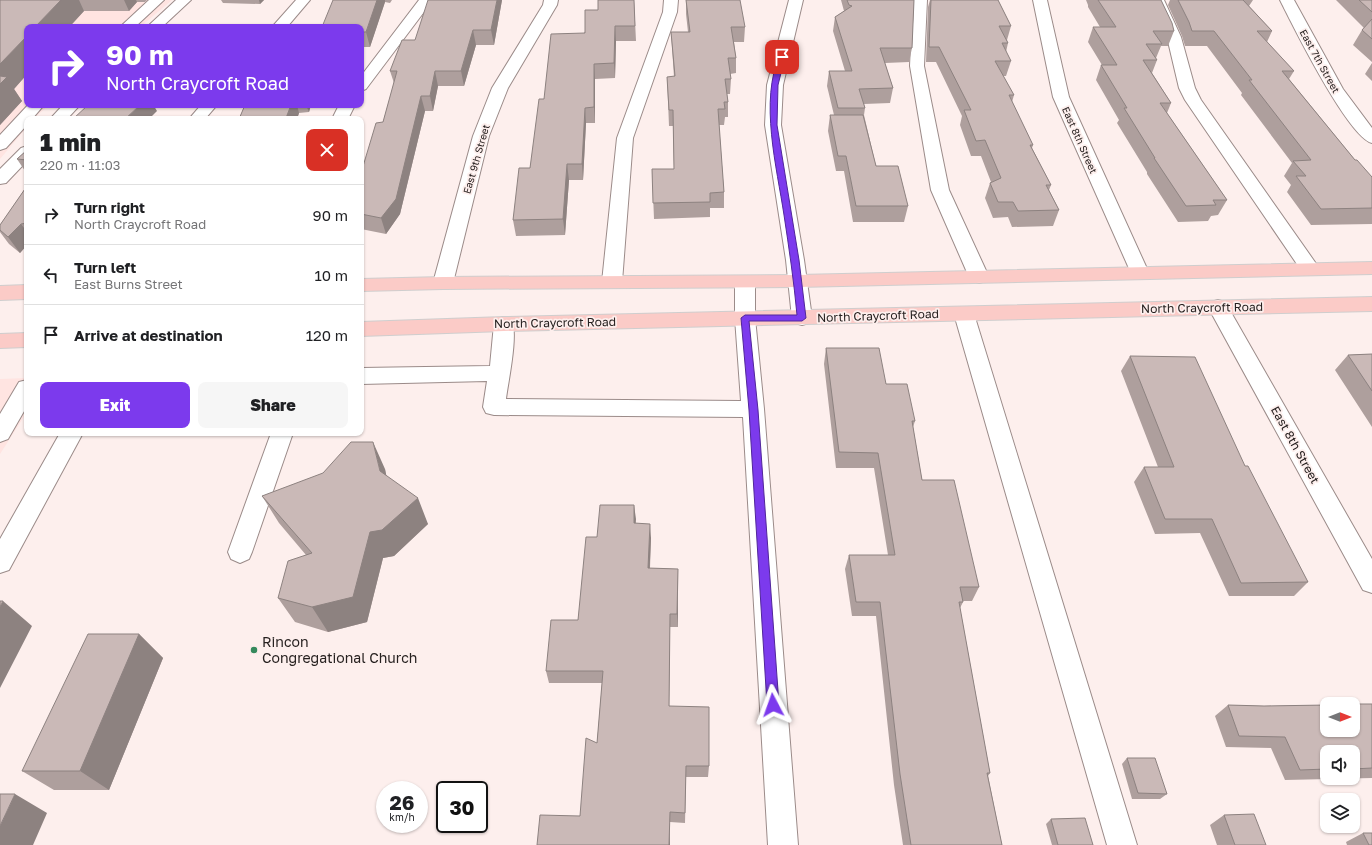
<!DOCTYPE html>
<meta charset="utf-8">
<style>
:root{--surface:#fff;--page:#f6f6f6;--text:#202124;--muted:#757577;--line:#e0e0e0;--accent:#7c3aed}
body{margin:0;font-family:"Golos Text",sans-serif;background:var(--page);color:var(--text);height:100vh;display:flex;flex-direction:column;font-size:15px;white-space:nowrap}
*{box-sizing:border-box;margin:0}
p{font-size:13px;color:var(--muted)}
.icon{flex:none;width:22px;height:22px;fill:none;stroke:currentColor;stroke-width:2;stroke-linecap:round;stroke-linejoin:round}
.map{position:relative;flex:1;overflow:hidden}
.panel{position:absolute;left:24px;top:116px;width:340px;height:320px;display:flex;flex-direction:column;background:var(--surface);border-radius:8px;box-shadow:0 1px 3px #0004}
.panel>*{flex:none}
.top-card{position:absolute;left:24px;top:24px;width:340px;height:84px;border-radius:8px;box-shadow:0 1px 3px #0004;background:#7c3aed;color:#fff;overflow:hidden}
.needle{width:26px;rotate:90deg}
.buttons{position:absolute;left:1320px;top:697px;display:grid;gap:8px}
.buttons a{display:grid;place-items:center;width:40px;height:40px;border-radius:8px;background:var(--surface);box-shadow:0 1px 3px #0004;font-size:20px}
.speed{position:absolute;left:376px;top:781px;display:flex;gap:8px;font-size:20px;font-weight:700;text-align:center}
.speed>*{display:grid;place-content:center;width:52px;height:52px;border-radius:50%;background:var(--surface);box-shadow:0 1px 3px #0004;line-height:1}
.speed small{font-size:10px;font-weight:400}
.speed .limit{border:2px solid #111;border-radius:6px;background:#fff;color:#111}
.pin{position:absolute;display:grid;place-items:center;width:34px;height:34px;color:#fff;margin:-17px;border-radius:8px;box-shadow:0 2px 6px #0006}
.me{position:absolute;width:44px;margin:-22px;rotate:356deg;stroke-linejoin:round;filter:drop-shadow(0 0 3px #0008)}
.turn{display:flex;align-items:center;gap:14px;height:84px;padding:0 16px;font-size:18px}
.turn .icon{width:52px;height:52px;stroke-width:2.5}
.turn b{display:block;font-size:28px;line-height:34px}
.round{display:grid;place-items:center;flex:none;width:42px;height:42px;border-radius:8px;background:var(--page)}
.overview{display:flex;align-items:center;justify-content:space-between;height:68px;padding:0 16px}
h1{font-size:24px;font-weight:800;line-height:30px}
.cta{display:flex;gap:8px;margin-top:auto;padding:8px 16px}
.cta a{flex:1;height:46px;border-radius:8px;background:var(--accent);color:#fff;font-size:16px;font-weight:800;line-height:46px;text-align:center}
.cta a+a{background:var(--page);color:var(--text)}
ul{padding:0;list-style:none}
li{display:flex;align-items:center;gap:12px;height:60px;padding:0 16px;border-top:1px solid var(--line)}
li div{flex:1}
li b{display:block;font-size:15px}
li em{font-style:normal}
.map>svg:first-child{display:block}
</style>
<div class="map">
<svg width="1372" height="845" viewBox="0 0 1372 845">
<rect width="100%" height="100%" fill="#fdefed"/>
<path fill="#ffe4e1" d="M 0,0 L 172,0 L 140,27 L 27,27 L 27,105 L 49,105 L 33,119 L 27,119 L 27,127 L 0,159 Z
M 27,378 L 27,412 L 0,454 L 0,379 Z"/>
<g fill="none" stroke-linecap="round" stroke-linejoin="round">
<g stroke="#9b8b89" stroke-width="2">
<path id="minor" d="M 149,0 L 164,0 L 135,27 L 120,27 Z
M 176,0 L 191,0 L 162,27 L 147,27 Z
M 296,0 L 310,0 L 287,27 L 272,27 Z
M 419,0 L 433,0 L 366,89 L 361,91 L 361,76 Z
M 544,0 L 558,0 L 557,5 L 508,88 L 489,136 L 453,283 L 450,288 L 443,289 L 436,288 L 433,283 L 473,136 L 492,88 L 543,5 Z
M 664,0 L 678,0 L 677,12 L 633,138 L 622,282 L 619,287 L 612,288 L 605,287 L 602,282 L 617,138 L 663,12 Z
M 789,0 L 803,0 L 783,85 L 781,125 L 804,260 L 812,318 L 809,323 L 802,325 L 795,323 L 792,318 L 786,260 L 765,125 L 767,85 Z
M 913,0 L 927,0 L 924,66 L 949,190 L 989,277 L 986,281 L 979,283 L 972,281 L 969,277 L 931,190 L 910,66 Z
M 1033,0 L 1047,0 L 1069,97 L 1149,273 L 1147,277 L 1140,279 L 1133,277 L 1131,273 L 1053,97 Z
M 1150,0 L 1164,0 L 1181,37 L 1195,88 L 1201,100 L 1317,265 L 1319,269 L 1317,273 L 1310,275 L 1303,273 L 1185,100 L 1179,88 L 1167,37 Z
M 1280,0 L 1294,0 L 1343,89 L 1372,128 L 1372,143 C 1348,137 1293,26 1280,0 Z
M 28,105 L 44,105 L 32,119 L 27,119 L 27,125 L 6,148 L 0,150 L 0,135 Z
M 63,105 L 80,105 L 67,119 L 50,119 Z
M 201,105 L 217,105 L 205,119 L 189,119 Z
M 339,105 L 355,105 L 348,119 L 332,119 Z
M 27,146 L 27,161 L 6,183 L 0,184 L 0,169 L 21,148 Z
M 745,276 L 752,277 L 755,282 L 755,318 L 764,409 L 798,845 L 768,845 L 743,417 L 494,415 L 486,413 L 483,407 L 487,381 L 361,384 L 361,368 L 490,366 L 494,324 L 497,319 L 504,317 L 511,319 C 519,332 508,382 506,399 L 741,401 L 735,318 L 735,282 L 738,277 Z
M 1218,300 L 1225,302 L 1228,307 L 1372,559 L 1372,593 L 1363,590 L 1208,307 L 1211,302 Z
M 964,307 L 971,309 L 974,314 L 1137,845 L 1107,845 L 954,314 L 957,309 Z
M 27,380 L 27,406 L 8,439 L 0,442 L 0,414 L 19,382 Z
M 60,433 L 83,433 L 9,570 L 0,573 L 0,539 Z
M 271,433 L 293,433 L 252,552 L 249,559 L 240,563 L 231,559 L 228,552 Z"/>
</g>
<g stroke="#cfcece" stroke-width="2">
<path id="major" d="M 1372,262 L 1372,274 L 798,287 L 443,289 L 361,291 L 361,279 L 443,277 L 798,275 Z
M 27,285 L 27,299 L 0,300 L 0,286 Z
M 1372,297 L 1372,311 L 504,331 L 361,336 L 361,322 L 504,317 Z
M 27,333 L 27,347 L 0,348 L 0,334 Z"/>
</g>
<use href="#minor" fill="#fff" fill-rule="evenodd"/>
<use href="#major" fill="#fbcbc7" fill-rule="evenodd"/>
</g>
<path fill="#ae9f9d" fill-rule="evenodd" d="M 0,0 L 147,0 L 145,2 L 137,2 L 129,11 L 84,11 L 14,89 L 22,101 L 0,125 Z
M 221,0 L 264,0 L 260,4 L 223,3 Z
M 333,0 L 392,0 L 390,3 L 385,2 L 370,47 L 361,47 L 361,27 Z
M 502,0 L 494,45 L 476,45 L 464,86 L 438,86 L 433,111 L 425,111 L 400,214 L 386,234 L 361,229 L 361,173 L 383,122 L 394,83 L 390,71 L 415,40 Z
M 634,0 L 636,41 L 616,41 L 615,78 L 595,79 L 595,123 L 586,123 L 583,180 L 569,180 L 565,235 L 516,236 L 513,220 L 530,168 L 544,99 L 598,10 Z
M 686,0 L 745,27 L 744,42 L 734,42 L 736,58 L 736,73 L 730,74 L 731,79 L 730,94 L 727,94 L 728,102 L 728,117 L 725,117 L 724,125 L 719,125 L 724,192 L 724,208 L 710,208 L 710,217 L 654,219 L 652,169 L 674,169 L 673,126 L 669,126 L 667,77 L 674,77 L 671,32 L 688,32 L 686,14 Z
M 841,0 L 914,0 L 912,48 L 909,62 L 885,63 L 893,88 L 890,103 L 864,104 L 865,108 L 864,115 L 876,166 L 908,206 L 904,222 L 853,222 L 844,171 L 836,171 L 828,131 L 830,115 L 834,115 L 827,86 L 829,71 L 845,71 L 833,31 L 835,17 L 844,11 Z
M 930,0 L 998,0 L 1011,26 L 1007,40 L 1008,43 L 1006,52 L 1011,61 L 1006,76 L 1003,76 L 1014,95 L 1012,102 L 1033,145 L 1032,148 L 1051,185 L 1049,190 L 1059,210 L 1053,226 L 1012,227 L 1008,217 L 993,218 L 985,198 L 990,183 L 991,182 L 981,156 L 971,156 L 960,125 L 962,116 L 936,62 L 926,62 L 928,7 Z
M 1086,0 L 1161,0 L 1174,31 L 1168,46 L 1161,46 L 1156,58 L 1157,60 L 1152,73 L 1171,103 L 1167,113 L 1227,200 L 1218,215 L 1211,216 L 1208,221 L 1178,222 L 1147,174 L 1147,172 L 1117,123 L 1119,120 L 1096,80 L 1101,65 L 1102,65 L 1088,42 L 1093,27 L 1100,27 L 1088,7 L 1088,5 Z
M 1170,0 L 1253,0 L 1249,6 L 1272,31 L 1267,42 L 1294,71 L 1289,79 L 1355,160 L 1372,177 L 1372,224 L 1311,225 L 1287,192 L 1291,185 L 1284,176 L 1292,163 L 1241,95 L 1242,93 L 1207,46 L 1185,46 L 1182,36 L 1168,5 Z
M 1336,0 L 1372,0 L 1372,62 L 1353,45 L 1362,30 L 1364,28 Z
M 1372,63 L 1372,81 L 1365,74 Z
M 245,105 L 311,105 L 309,112 L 299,113 L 297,119 L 239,119 Z
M 27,150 L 27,174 L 17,159 Z
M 27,186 L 27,245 L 20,253 L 9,244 L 0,232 L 0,225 Z
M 826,348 L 886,384 L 915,421 L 913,427 L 922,480 L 979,587 L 972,601 L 963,601 L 963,602 L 960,608 L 990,773 L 988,776 L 1002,845 L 903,845 L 894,785 L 876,616 L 852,616 L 845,569 L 849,555 L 888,555 L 874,468 L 836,468 L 824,364 Z
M 1372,354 L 1372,427 L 1335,370 L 1348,355 Z
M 1130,356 L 1245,466 L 1308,582 L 1294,596 L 1229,596 L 1200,533 L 1155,534 L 1134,482 L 1144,467 L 1158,467 L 1121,371 Z
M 385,469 L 386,476 L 428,524 L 394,556 L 383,558 L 367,622 L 328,632 L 295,622 L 278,598 L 306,555 L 279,523 L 262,496 Z
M 634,505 L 635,523 L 651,538 L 650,568 L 678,569 L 678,627 L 670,627 L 669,706 L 709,766 L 708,777 L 686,777 L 685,823 L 580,816 L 597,743 L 602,683 L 549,683 L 546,671 L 578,620 L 597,537 Z
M 139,634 L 163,658 L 109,790 L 54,790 L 22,771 Z
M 1372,704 L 1372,778 L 1285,780 L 1271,748 L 1226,747 L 1215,716 L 1228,705 L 1264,706 ZM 1327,752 L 1353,752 L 1353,778 L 1327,778 Z
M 1127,758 L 1167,794 L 1160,799 L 1132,799 L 1122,764 Z
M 1224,815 L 1266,845 L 1217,845 L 1210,825 Z
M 1051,819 L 1093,845 L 1052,845 L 1046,824 Z
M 1363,833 L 1372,845 L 1347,845 L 1346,842 Z"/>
<path fill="#8d8280" d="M 61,0 L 79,0 L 84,11 L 69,27 L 35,27 Z
M 124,0 L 136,0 L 137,2 L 129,11 Z
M 259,0 L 264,0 L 260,4 Z
M 377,0 L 385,0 L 385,2 L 370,47 L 366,32 Z
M 497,0 L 502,0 L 494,45 L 491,30 Z
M 615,26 L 616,41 L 615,78 L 614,63 Z
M 473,30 L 476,45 L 464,86 L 461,71 Z
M 27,36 L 27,74 L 14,89 L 22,101 L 0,125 L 0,64 Z
M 594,64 L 595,79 L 595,123 L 594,107 Z
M 435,71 L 438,86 L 433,111 L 430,96 Z
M 421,96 L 425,111 L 400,214 L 386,234 L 381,218 Z
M 140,105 L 155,105 L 154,106 L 157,111 L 149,119 L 125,119 Z
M 291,105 L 297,105 L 299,113 L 297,119 L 286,119 L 286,118 Z
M 306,105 L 311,105 L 309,112 Z
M 585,108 L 586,123 L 583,180 L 582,164 Z
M 567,164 L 569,180 L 565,235 L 563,219 Z
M 21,224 L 27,232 L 27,245 L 20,253 L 8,237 Z
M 373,442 L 385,469 L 391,498 L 380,471 Z
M 418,498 L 428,524 L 394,556 L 383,558 L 367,622 L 328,632 L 312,607 L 370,532 Z
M 634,505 L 636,519 L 635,537 L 634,523 Z
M 650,524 L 651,538 L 649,582 L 648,568 Z
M 678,569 L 678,627 L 677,614 Z
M 3,601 L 32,626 L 0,688 L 0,607 Z
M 670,614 L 670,627 L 669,718 L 669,706 Z
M 139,634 L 163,658 L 109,790 L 80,771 Z
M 15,794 L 47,813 L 33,845 L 0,845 L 0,826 Z
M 670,812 L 670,845 L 669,845 Z"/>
<path fill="#cab9b7" stroke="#8d8280" d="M 0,0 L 61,0 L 35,27 L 27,27 L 27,36 L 0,64 Z
M 333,0 L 377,0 L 366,32 L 361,32 L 361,27 L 322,27 Z
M 428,0 L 497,0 L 491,30 L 473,30 L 461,71 L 435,71 L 430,96 L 421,96 L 396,199 L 381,218 L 361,214 L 361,173 L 376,123 L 383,122 L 397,71 L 390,71 L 402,40 L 415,40 Z
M 598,0 L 634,0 L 635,26 L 615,26 L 614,63 L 594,64 L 594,107 L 585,108 L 582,164 L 567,164 L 563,219 L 513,220 L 519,168 L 530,168 L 539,99 L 544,99 L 551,34 L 585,33 L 585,10 L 598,10 Z
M 686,0 L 740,0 L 745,27 L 731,27 L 736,58 L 728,58 L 731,79 L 725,79 L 728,102 L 724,102 L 725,109 L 718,109 L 724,192 L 710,193 L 710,202 L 653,203 L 652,169 L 674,169 L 673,110 L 669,110 L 667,77 L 675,76 L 671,32 L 690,32 Z
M 847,0 L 914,0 L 912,48 L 880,48 L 893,88 L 859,89 L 865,108 L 838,108 L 829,71 L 852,71 L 835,17 L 852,6 L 849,5 Z
M 931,0 L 998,0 L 1011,26 L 999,26 L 1008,43 L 1002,43 L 1011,61 L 995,61 L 1014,95 L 1009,95 L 1033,145 L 1030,145 L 1051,185 L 1046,185 L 1059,210 L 1018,211 L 1013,202 L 998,202 L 990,183 L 1001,178 L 985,140 L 976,141 L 964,110 L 971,110 L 939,47 L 929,47 Z
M 1098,0 L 1161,0 L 1172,23 L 1174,31 L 1153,31 L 1162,44 L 1146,44 L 1157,60 L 1143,60 L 1171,103 L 1160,103 L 1227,200 L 1213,200 L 1216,205 L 1186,206 L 1154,158 L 1155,158 L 1124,108 L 1127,108 L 1101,65 L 1117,65 L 1093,27 L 1116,27 Z
M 1178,0 L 1243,0 L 1272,31 L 1257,31 L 1294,71 L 1282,71 L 1355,160 L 1357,160 L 1372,177 L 1372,208 L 1321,209 L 1296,176 L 1306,176 L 1293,161 L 1311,160 L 1249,80 L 1252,80 L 1214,31 L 1192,31 L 1189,22 Z
M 1359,0 L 1372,0 L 1372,12 Z
M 1372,19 L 1372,39 L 1362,30 Z
M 0,76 L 7,77 L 0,84 Z
M 88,105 L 140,105 L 125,119 L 73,119 Z
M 245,105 L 291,105 L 286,118 L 278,118 L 278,119 L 239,119 Z
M 830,115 L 863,115 L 876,166 L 898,166 L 908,206 L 856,206 L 846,156 L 838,156 Z
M 27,150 L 27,160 L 17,159 Z
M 27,186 L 27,223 L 21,224 L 8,237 L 0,230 L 0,225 Z
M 826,348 L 879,348 L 886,384 L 907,384 L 915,421 L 912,421 L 922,480 L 954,480 L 979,587 L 960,587 L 963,602 L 959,602 L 990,773 L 987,773 L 1002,845 L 911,845 L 900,774 L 880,602 L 856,602 L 849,555 L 895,555 L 878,453 L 839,452 Z
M 1372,354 L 1372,391 L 1348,355 Z
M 1130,356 L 1195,357 L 1245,466 L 1248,466 L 1308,582 L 1241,583 L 1212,519 L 1165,519 L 1144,467 L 1174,467 Z
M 351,442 L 373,442 L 380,471 L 418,498 L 382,530 L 370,532 L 353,597 L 312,607 L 278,598 L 288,561 L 312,553 L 262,496 L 323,473 Z
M 600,505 L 634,505 L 634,523 L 650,524 L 648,568 L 678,569 L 677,614 L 670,614 L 669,706 L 709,707 L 709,766 L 686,766 L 685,813 L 670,812 L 669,845 L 537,845 L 540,815 L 580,816 L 586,738 L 597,743 L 603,671 L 546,671 L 551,620 L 578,620 L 586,537 L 597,537 Z
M 0,601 L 3,601 L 0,607 Z
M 88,634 L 139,634 L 80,771 L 22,771 Z
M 1353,704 L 1372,704 L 1372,768 L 1353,769 L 1353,752 L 1327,752 L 1327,769 L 1300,770 L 1285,737 L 1239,736 L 1228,705 L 1264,706 L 1327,705 L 1327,730 L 1353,730 Z
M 1127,758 L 1155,758 L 1167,794 L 1138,793 Z
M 0,794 L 15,794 L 0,826 Z
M 1254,814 L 1266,845 L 1235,845 L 1224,815 Z
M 1085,818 L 1093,845 L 1058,845 L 1051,819 Z
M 1363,833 L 1372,833 L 1372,845 L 1369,845 Z"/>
<path fill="#7c3aed" stroke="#51269a" d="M 780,55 L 785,57 L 778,85 L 777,125 L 799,260 L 806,318 L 802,321 L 749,321 L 758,410 L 779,705 L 777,709 L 773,711 L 769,709 L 767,705 L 749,410 L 741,318 L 745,315 L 797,315 C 794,282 789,248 784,215 C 777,168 759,100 780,55 Z"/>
<circle fill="#35895c" stroke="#fdefed" stroke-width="1.5" cx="254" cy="650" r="4"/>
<g text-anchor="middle" stroke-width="3.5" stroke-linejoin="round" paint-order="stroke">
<g font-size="10" fill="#272120" stroke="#fdefed">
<text transform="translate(1320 61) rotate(61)" y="4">East 7th Street</text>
<text transform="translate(1080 140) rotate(66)" y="4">East 8th Street</text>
<text transform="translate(476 159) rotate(-74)" y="4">East 9th Street</text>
</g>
<g font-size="12" fill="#272120" stroke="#fdefed">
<text transform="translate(1202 308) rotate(-1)" y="4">North Craycroft Road</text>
<text transform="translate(878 316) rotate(-2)" y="4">North Craycroft Road</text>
<text transform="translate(555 323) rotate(-1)" y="4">North Craycroft Road</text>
<text transform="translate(1295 445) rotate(61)" y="4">East 8th Street</text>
</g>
<g font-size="14" fill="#272120" stroke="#fdefed" text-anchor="start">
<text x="262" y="647">Rincon<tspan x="262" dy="16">Congregational Church</tspan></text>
</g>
</g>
</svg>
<div class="buttons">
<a><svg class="needle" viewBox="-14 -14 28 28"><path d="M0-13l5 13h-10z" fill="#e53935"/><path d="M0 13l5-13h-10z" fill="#757577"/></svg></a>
<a><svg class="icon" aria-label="sound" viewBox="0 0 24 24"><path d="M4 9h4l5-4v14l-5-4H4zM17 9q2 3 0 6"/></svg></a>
<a><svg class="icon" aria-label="layers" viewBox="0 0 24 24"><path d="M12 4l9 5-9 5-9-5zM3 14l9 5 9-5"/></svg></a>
</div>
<div class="speed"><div>26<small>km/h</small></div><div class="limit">30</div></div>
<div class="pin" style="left:782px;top:57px;background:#d93025"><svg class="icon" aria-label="arrive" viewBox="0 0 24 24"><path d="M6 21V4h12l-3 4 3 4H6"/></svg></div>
<svg class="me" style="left:773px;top:705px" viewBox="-20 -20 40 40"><path d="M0-17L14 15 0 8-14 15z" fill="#7c3aed" stroke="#fff" stroke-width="4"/></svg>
<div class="top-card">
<div class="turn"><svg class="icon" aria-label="right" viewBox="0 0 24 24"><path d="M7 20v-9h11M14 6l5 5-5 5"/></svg><div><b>90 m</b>North Craycroft Road</div></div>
</div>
<section class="panel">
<div class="overview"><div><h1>1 min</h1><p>220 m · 11:03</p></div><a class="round" style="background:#d93025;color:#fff"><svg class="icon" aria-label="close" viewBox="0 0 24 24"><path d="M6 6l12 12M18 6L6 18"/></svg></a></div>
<ul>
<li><svg class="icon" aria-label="right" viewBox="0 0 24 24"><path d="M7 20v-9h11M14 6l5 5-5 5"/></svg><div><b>Turn right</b><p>North Craycroft Road</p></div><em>90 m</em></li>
<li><svg class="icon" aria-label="left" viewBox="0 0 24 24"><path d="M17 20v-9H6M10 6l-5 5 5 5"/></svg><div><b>Turn left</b><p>East Burns Street</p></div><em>10 m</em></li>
<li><svg class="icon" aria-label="arrive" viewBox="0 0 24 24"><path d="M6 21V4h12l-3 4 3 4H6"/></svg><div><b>Arrive at destination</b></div><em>120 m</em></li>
</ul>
<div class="cta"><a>Exit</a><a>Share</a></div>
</section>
</div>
